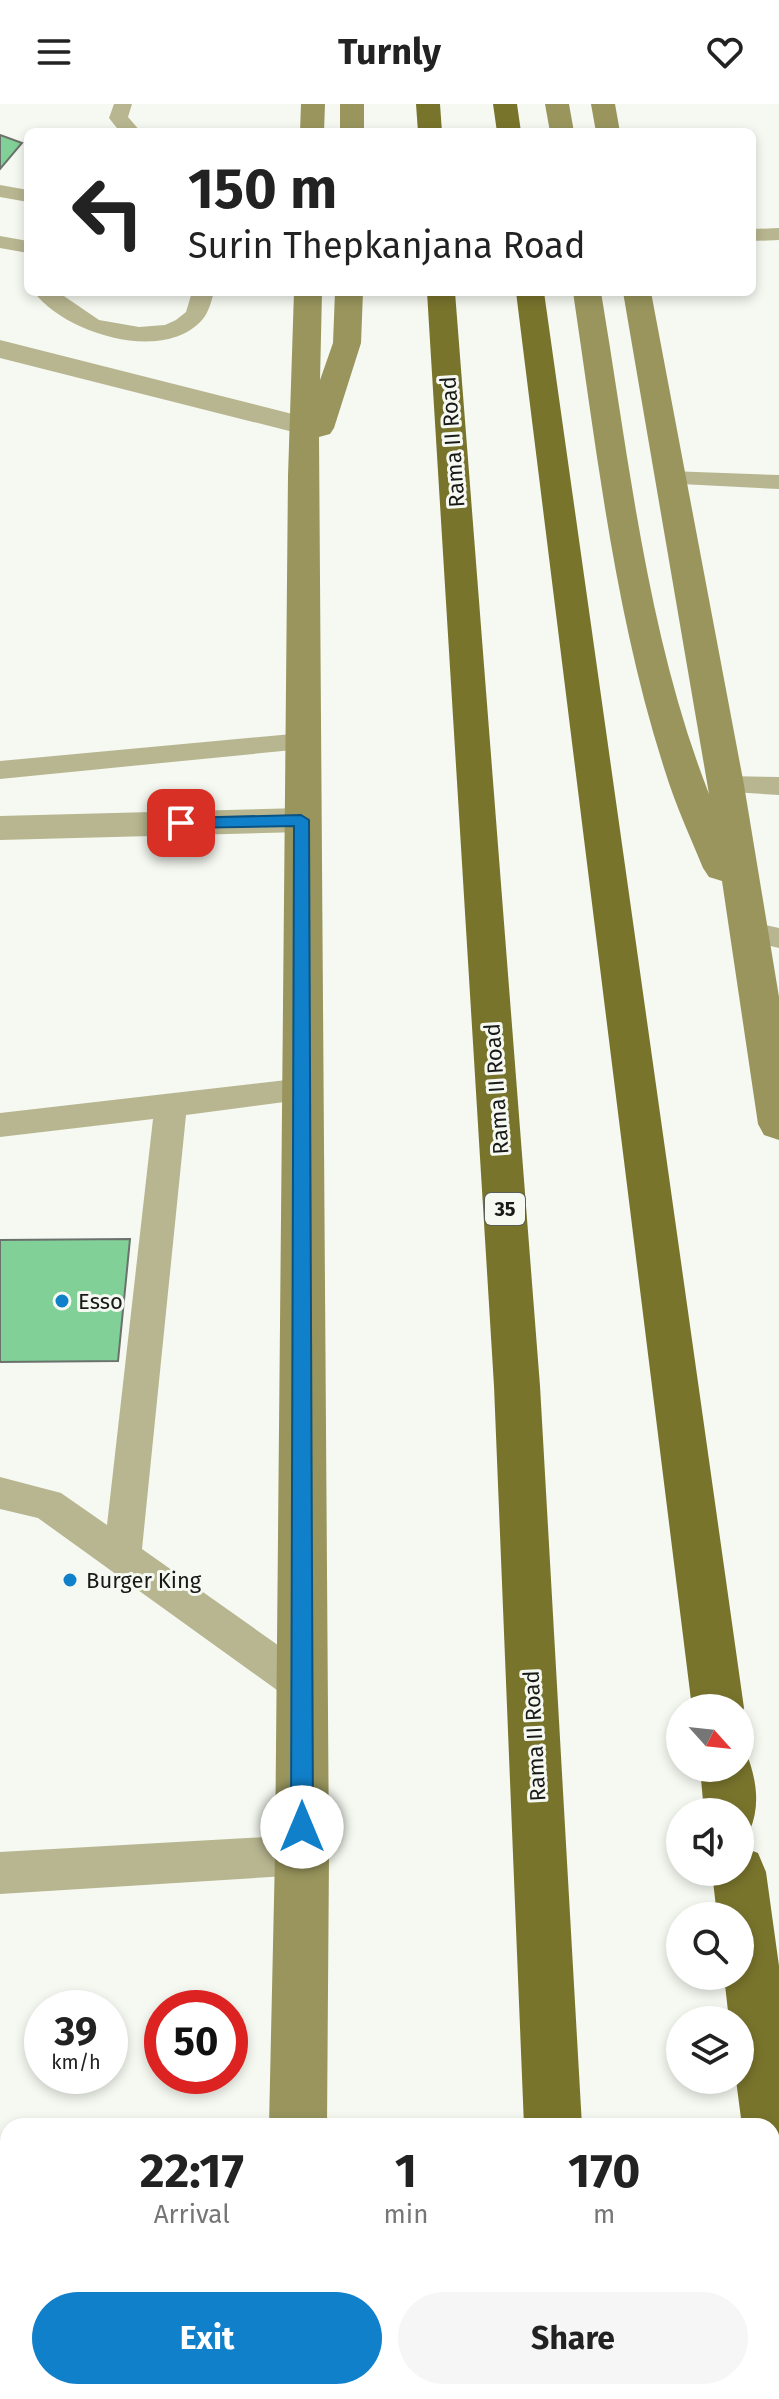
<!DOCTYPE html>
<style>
:root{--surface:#fff;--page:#f6f6f6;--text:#222;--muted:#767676;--accent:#1180ca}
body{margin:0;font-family:"Fira Sans",sans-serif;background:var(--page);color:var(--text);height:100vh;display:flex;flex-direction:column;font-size:30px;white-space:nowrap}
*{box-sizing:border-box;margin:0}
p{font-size:26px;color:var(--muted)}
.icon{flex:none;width:44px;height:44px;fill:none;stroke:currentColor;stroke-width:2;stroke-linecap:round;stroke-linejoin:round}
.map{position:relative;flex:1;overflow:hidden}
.panel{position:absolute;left:0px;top:2014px;width:780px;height:282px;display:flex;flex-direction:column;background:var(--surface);border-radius:24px 24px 0 0;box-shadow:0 4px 12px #0003}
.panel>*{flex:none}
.top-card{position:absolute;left:24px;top:24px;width:732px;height:168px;border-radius:12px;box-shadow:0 4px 12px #0003;background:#fff;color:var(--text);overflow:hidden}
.needle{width:52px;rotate:117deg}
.buttons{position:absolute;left:666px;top:1590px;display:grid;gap:16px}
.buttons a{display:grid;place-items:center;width:88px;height:88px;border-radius:50%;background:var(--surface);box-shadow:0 4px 12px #0003;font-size:40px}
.speed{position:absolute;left:24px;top:1886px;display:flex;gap:16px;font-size:40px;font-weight:700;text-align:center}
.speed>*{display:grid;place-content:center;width:104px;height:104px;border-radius:50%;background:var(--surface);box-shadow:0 4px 12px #0003;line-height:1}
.speed small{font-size:20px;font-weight:400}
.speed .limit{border:12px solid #d22;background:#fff;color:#111}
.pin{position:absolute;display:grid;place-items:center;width:68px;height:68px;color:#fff;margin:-34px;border-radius:16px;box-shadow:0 4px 12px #0006}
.me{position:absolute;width:88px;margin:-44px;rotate:0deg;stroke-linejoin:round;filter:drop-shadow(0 0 6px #0008)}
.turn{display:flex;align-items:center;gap:28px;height:168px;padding:0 32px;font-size:36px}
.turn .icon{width:104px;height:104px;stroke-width:2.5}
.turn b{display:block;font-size:56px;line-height:68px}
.eta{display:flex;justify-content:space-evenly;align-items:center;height:136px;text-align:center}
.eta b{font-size:48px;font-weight:700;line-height:56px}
.button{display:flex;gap:16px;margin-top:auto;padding:16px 32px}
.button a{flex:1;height:92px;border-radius:48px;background:var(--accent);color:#fff;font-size:32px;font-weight:700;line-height:92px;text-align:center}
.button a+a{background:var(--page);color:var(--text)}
header{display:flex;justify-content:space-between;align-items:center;height:104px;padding:0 32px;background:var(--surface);font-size:36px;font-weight:700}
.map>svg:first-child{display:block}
</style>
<header><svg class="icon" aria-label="menu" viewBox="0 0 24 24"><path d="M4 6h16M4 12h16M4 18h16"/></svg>Turnly<svg class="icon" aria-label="heart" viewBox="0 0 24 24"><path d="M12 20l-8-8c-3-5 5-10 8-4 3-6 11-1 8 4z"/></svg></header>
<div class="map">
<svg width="779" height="2295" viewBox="0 0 779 2295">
<rect width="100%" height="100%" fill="#f5f9f1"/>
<path fill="#81d097" stroke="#6b726d" stroke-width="2" d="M 0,31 L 22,39 L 0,65 Z
M 130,1135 L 118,1257 L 0,1258 L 0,1136 Z"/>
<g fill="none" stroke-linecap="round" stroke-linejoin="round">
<path fill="#b8b690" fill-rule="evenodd" d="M 114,0 L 132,0 L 128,13 L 141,28 L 120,28 L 109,14 Z
M 0,81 L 28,86 L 28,98 L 0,93 Z
M 779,124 L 779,136 L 752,137 L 752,125 Z
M 0,132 L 28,137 L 28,149 L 0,144 Z
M 34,188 L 58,188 L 99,216 L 139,223 L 165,221 L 176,216 L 186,208 L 192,188 L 214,188 C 211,198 209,208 202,216 C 163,260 64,229 34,188 Z
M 669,367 L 779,371 L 779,385 L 661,379 L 657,374 L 661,369 Z
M 303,629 L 313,632 L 317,638 L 313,644 L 0,675 L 0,657 Z
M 726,672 L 779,673 L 779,691 L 716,687 L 712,681 L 716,675 Z
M 747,817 L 779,824 L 779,844 L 736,834 L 732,827 L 736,820 Z
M 304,974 L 315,978 L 320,986 L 315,994 L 186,1011 L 142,1445 L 316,1568 L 322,1581 L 316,1594 L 302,1599 L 288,1594 L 38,1414 L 0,1405 L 0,1373 L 61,1389 L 107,1421 L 153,1015 L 0,1033 L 0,1009 Z
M 302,1731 L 317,1737 L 323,1751 L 317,1765 L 302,1771 L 0,1790 L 0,1748 Z"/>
<path fill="#b8b690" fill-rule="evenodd" d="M 0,236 L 316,316 L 320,322 L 316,328 L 305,331 L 0,254 Z
M 301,704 L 314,708 L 319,716 L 314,724 L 301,728 L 0,736 L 0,712 Z"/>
<path fill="#99955d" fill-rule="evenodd" d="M 301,0 L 325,0 L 324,28 L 300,28 Z
M 340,0 L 364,0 L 364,28 L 340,28 Z
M 545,0 L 569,0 L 574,28 L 550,28 Z
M 591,0 L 615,0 L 620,28 L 596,28 Z
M 294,188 L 322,188 L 320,276 L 333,239 L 335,188 L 363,188 L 361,239 L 334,324 L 330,330 L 319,333 L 329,1751 L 327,2022 L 269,2022 L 275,1751 L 288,372 Z
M 573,188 L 601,188 C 629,355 647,531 709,690 L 623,188 L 651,188 L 744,681 L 779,893 L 779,1036 L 764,1031 L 758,1020 L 722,777 L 709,773 L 703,764 C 690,732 675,700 665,667 C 615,512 597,349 573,188 Z
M 262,2288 L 326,2288 L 326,2295 L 262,2295 Z"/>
<path fill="#79742c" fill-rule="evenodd" d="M 416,0 L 440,0 L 442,28 L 418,28 Z
M 493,0 L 517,0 L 521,28 L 497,28 Z
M 427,188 L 455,188 L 540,1282 L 582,2022 L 524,2022 L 494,1282 Z
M 516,188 L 544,188 L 744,1604 L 740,1613 L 740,1604 L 692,1604 Z
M 740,1644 L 745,1646 C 756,1672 761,1700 750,1726 L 740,1730 L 740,1708 L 704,1708 L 700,1664 L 740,1664 Z
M 740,1742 L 758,1749 L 766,1768 L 779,1862 L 779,2118 L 772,2115 L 772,2022 L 742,2022 L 736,1976 L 740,1976 L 740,1916 L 729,1916 L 724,1872 L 740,1872 L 740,1812 L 717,1812 L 712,1768 L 740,1768 Z
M 533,2288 L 597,2288 L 598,2295 L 534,2295 Z"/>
</g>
<path fill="#1180ca" stroke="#0b5383" stroke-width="2" d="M 301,711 L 309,716 L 313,1723 L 310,1731 L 302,1734 L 294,1731 L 291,1723 L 294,722 L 181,724 L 173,719 L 181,714 Z"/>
<g fill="#1180ca" stroke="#f5f9f1" stroke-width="3">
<circle cx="62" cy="1197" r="8"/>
<circle cx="70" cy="1476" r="8"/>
</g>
<g text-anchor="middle" stroke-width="6" stroke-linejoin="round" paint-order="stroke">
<rect fill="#f5f9f1" stroke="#5b5d59" stroke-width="2" x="485" y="1089" width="40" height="32" rx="6"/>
<g font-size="20" font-weight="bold" fill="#191a18">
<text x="505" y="1112">35</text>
</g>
<g font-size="22" fill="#191a18" stroke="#f5f9f1">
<text transform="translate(452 338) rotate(-94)" y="8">Rama II Road</text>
<text transform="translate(496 985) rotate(-94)" y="8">Rama II Road</text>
<text transform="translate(534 1632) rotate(-93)" y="8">Rama II Road</text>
</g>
<g font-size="22" fill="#191a18" stroke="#f5f9f1" text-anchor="start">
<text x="78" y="1205">Esso</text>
<text x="86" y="1484">Burger King</text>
</g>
</g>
</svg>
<div class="buttons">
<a><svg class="needle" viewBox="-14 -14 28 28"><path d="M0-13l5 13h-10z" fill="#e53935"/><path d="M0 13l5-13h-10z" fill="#767676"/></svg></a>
<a><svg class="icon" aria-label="sound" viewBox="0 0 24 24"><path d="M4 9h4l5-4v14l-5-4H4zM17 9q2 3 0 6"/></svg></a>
<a><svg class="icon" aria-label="search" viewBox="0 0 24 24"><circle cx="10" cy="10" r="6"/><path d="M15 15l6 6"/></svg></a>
<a><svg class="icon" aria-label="layers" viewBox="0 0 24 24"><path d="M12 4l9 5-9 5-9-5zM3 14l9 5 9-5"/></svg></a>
</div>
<div class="speed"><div>39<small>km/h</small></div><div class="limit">50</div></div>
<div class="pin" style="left:181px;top:719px;background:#d93025"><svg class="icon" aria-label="arrive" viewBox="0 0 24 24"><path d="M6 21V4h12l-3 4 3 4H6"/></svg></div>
<svg class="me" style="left:302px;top:1723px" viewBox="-20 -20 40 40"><circle r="19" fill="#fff"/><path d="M0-13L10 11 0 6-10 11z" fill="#1180ca"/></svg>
<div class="top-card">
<div class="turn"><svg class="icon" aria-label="left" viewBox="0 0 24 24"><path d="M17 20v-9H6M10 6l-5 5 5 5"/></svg><div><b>150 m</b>Surin Thepkanjana Road</div></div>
</div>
<section class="panel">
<div class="eta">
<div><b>22:17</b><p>Arrival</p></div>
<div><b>1</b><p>min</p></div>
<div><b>170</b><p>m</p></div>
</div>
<div class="button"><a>Exit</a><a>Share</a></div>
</section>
</div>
